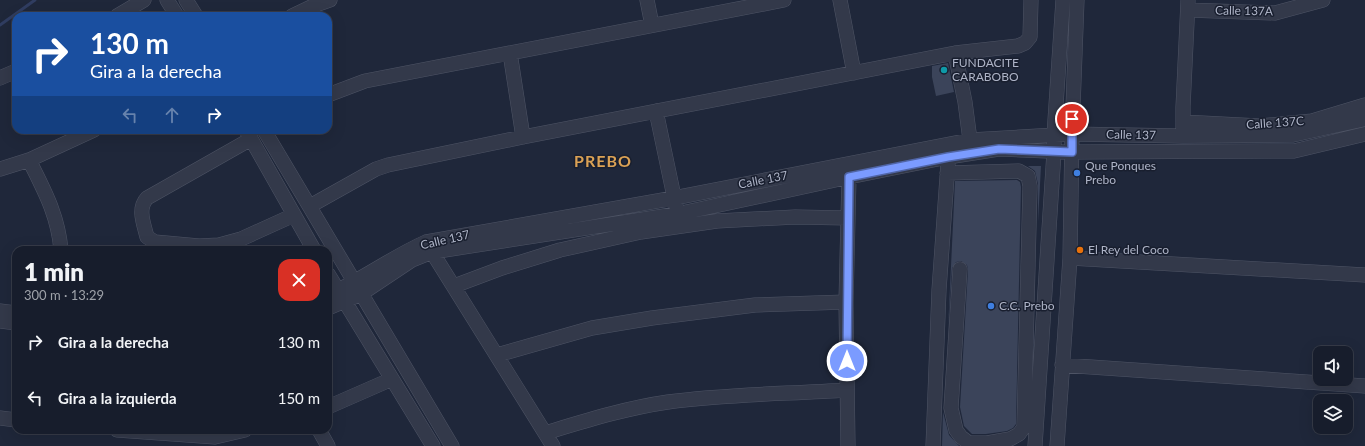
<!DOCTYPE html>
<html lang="es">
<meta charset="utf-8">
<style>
:root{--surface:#171d2c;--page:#242a38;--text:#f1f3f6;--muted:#9ea2a9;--line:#363b48}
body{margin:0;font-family:Lato,sans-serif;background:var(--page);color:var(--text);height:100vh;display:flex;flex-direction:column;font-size:15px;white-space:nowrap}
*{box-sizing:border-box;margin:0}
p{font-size:13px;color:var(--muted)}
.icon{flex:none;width:22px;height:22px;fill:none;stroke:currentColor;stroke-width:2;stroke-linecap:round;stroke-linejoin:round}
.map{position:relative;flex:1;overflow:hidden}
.side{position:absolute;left:12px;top:246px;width:320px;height:188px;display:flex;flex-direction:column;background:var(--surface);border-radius:12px;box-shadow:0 4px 16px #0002,0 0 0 1px var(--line)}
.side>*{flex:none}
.guide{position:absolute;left:12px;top:12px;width:320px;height:122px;border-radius:12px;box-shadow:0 4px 16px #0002,0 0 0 1px var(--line);background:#1a4fa0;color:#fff;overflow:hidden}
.controls{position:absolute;left:1313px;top:346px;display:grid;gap:8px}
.controls a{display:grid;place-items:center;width:40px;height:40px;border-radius:8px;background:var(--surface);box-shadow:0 4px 16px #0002,0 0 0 1px var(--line);font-size:20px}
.pin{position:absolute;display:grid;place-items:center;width:34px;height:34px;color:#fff;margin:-17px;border:2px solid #fff;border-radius:50%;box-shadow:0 1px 4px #0007}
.me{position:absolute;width:44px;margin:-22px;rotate:0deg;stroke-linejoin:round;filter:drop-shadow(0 0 3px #0008)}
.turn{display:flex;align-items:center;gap:14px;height:84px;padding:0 12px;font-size:18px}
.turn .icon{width:52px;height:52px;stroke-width:2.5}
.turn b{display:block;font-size:28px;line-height:34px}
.lanes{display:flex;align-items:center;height:38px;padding:0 12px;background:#0003;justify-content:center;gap:20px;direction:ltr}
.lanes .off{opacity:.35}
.round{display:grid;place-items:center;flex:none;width:42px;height:42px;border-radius:12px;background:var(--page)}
.summary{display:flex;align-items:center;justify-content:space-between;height:68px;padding:0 12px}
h1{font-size:24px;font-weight:800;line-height:30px}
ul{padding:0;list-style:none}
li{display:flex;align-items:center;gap:12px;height:56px;padding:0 12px}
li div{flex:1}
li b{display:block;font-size:15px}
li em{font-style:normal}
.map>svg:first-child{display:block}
</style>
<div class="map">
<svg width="1365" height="446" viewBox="0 0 1365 446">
<rect width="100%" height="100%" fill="#1f273a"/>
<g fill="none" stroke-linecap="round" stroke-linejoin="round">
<path stroke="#303d61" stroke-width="3" d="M 0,25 L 35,0"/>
</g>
<path fill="#3b445a" d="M 948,63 L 954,92 L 936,96 L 932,77 L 932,66 Z
M 1028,166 L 1041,166 L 1038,222 L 1038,184 L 1035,171 Z
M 1017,180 L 1020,182 L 1021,187 L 1016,424 L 1013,428 L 1007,431 L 986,434 L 972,434 L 964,426 L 960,407 L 968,270 L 967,265 L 961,261 L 956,262 L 952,268 L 948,330 L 955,181 Z
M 943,412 L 949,435 L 959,446 L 942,446 Z"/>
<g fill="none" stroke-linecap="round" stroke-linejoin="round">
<g stroke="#4e5465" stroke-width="15">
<path id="minor" d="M 167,0 L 177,16
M 186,0 L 196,16
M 647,0 L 652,25
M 840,0 L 854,73
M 1188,10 L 1275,13 L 1323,0
M 117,16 L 144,0
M 292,16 L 313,6 L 330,0
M 510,53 L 523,137
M 955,53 L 965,102 L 970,140
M 0,78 L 16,71
M 328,95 L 365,81 L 784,0
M 656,111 L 676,206
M 1183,122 L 1260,126 L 1312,121 L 1365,105
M 246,130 L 314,250
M 264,130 L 452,446
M 1183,132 L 1183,107 L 1188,1
M 251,139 L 147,198 C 137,209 144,224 147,237 L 155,242 L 199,246 L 219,245 L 241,239 L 294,215
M 29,160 C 44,190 58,215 61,250
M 0,169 L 29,160 L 94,130
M 947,173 L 1019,171 L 1028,176 L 1030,186 L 1024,427 L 1019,434 L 1010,439 L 987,443 L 969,443 L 961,437 L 956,430 L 951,408 L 960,269
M 310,206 L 376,169 L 388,165 L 523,137 L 955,53 L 1018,46 L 1025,43 L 1030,37 L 1031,0
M 432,252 L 553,446
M 1070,258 L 1365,275
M 328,274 L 433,446
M 454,286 L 502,268 L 560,250 L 641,232 L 717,221 L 795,217 L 848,218
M 328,295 C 362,280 392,257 426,242 L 674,198 L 970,140 L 1072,134 L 1183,136 L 1293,135 L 1365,119
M 328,308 L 361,294 L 412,260 L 432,252 L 677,214 L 849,177 L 948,157 L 999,149 L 1072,152 L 1294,151 L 1365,134
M 0,311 L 16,313
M 0,321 L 16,323
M 497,355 L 592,328 L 652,318 L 755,305 L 846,302
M 1062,365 L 1365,386
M 328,407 L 392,379
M 0,418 L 16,420
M 117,430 L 215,437 L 245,430
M 319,430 L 328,446
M 545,433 C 585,421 626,408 668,402 C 727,394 787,394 847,390
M 848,446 L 846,302 L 849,177
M 933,446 L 939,290 L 948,163
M 1035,446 L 1054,152 L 1054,135 L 1063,0
M 1057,446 L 1070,258 L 1072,134 L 1077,0"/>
</g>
<use href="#minor" stroke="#33394a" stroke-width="14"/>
</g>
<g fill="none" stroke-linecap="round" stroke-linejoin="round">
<g stroke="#5065a6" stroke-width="10">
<path id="route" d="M 847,361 L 849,177 L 948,157 L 999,149 L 1072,152 L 1072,119"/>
</g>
<use href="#route" stroke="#7b9bff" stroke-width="7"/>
</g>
<circle fill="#0f9aa8" stroke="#191f2f" stroke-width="1.5" cx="944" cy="70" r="4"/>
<g fill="#3f7fe0" stroke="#191f2f" stroke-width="1.5">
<circle cx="1077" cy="173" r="4"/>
<circle cx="991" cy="306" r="4"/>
</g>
<circle fill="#e8710a" stroke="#191f2f" stroke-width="1.5" cx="1080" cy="250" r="4"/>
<g text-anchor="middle" stroke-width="3" stroke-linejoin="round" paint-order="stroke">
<g font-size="12" fill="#aeb4c7" stroke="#191f2f">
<text transform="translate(1244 11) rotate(1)" y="4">Calle 137A</text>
<text transform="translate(1275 123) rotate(-4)" y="4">Calle 137C</text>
<text transform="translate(1131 135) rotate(1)" y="4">Calle 137</text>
<text transform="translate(763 180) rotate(-11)" y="4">Calle 137</text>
<text transform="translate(445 240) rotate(-13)" y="4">Calle 137</text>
</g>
<g font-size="12" fill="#aeb4c7" stroke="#191f2f" text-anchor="start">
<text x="952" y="67">FUNDACITE<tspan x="952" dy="14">CARABOBO</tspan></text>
<text x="1085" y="170">Que Ponques<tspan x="1085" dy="14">Prebo</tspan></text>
<text x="1088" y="254">El Rey del Coco</text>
<text x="999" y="310">C.C. Prebo</text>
</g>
<g font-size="16" font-weight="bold" letter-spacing="1" fill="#dba255" stroke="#191f2f">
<text x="603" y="167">PREBO</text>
</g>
</g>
</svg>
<div class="controls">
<a><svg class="icon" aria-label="sound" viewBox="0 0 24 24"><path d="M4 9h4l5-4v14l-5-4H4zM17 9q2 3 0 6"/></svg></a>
<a><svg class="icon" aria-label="layers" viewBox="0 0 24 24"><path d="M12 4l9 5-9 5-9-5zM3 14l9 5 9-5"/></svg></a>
</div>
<div class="pin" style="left:1072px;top:119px;background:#d93025"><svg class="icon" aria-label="arrive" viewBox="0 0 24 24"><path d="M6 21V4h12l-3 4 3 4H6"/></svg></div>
<svg class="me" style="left:847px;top:361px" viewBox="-20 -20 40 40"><circle r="17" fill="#7b9bff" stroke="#fff" stroke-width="3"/><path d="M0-11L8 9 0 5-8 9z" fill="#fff"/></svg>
<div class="guide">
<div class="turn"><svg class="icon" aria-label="right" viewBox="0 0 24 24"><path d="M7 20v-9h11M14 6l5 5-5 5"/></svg><div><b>130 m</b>Gira a la derecha</div></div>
<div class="lanes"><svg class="icon off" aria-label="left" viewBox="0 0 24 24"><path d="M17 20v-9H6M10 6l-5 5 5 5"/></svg><svg class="icon off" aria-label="ahead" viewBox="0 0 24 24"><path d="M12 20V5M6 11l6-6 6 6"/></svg><svg class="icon" aria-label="right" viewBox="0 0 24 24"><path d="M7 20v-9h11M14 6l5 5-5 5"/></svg></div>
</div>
<section class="side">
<div class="summary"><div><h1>1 min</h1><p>300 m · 13:29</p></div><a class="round" style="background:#d93025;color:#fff"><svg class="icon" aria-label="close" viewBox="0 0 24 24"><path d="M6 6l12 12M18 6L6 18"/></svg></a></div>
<ul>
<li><svg class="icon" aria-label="right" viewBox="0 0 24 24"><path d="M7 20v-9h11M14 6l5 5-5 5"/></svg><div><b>Gira a la derecha</b></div><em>130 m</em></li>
<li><svg class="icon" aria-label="left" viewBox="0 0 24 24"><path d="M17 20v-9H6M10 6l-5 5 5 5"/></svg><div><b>Gira a la izquierda</b></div><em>150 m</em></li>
</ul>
</section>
</div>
